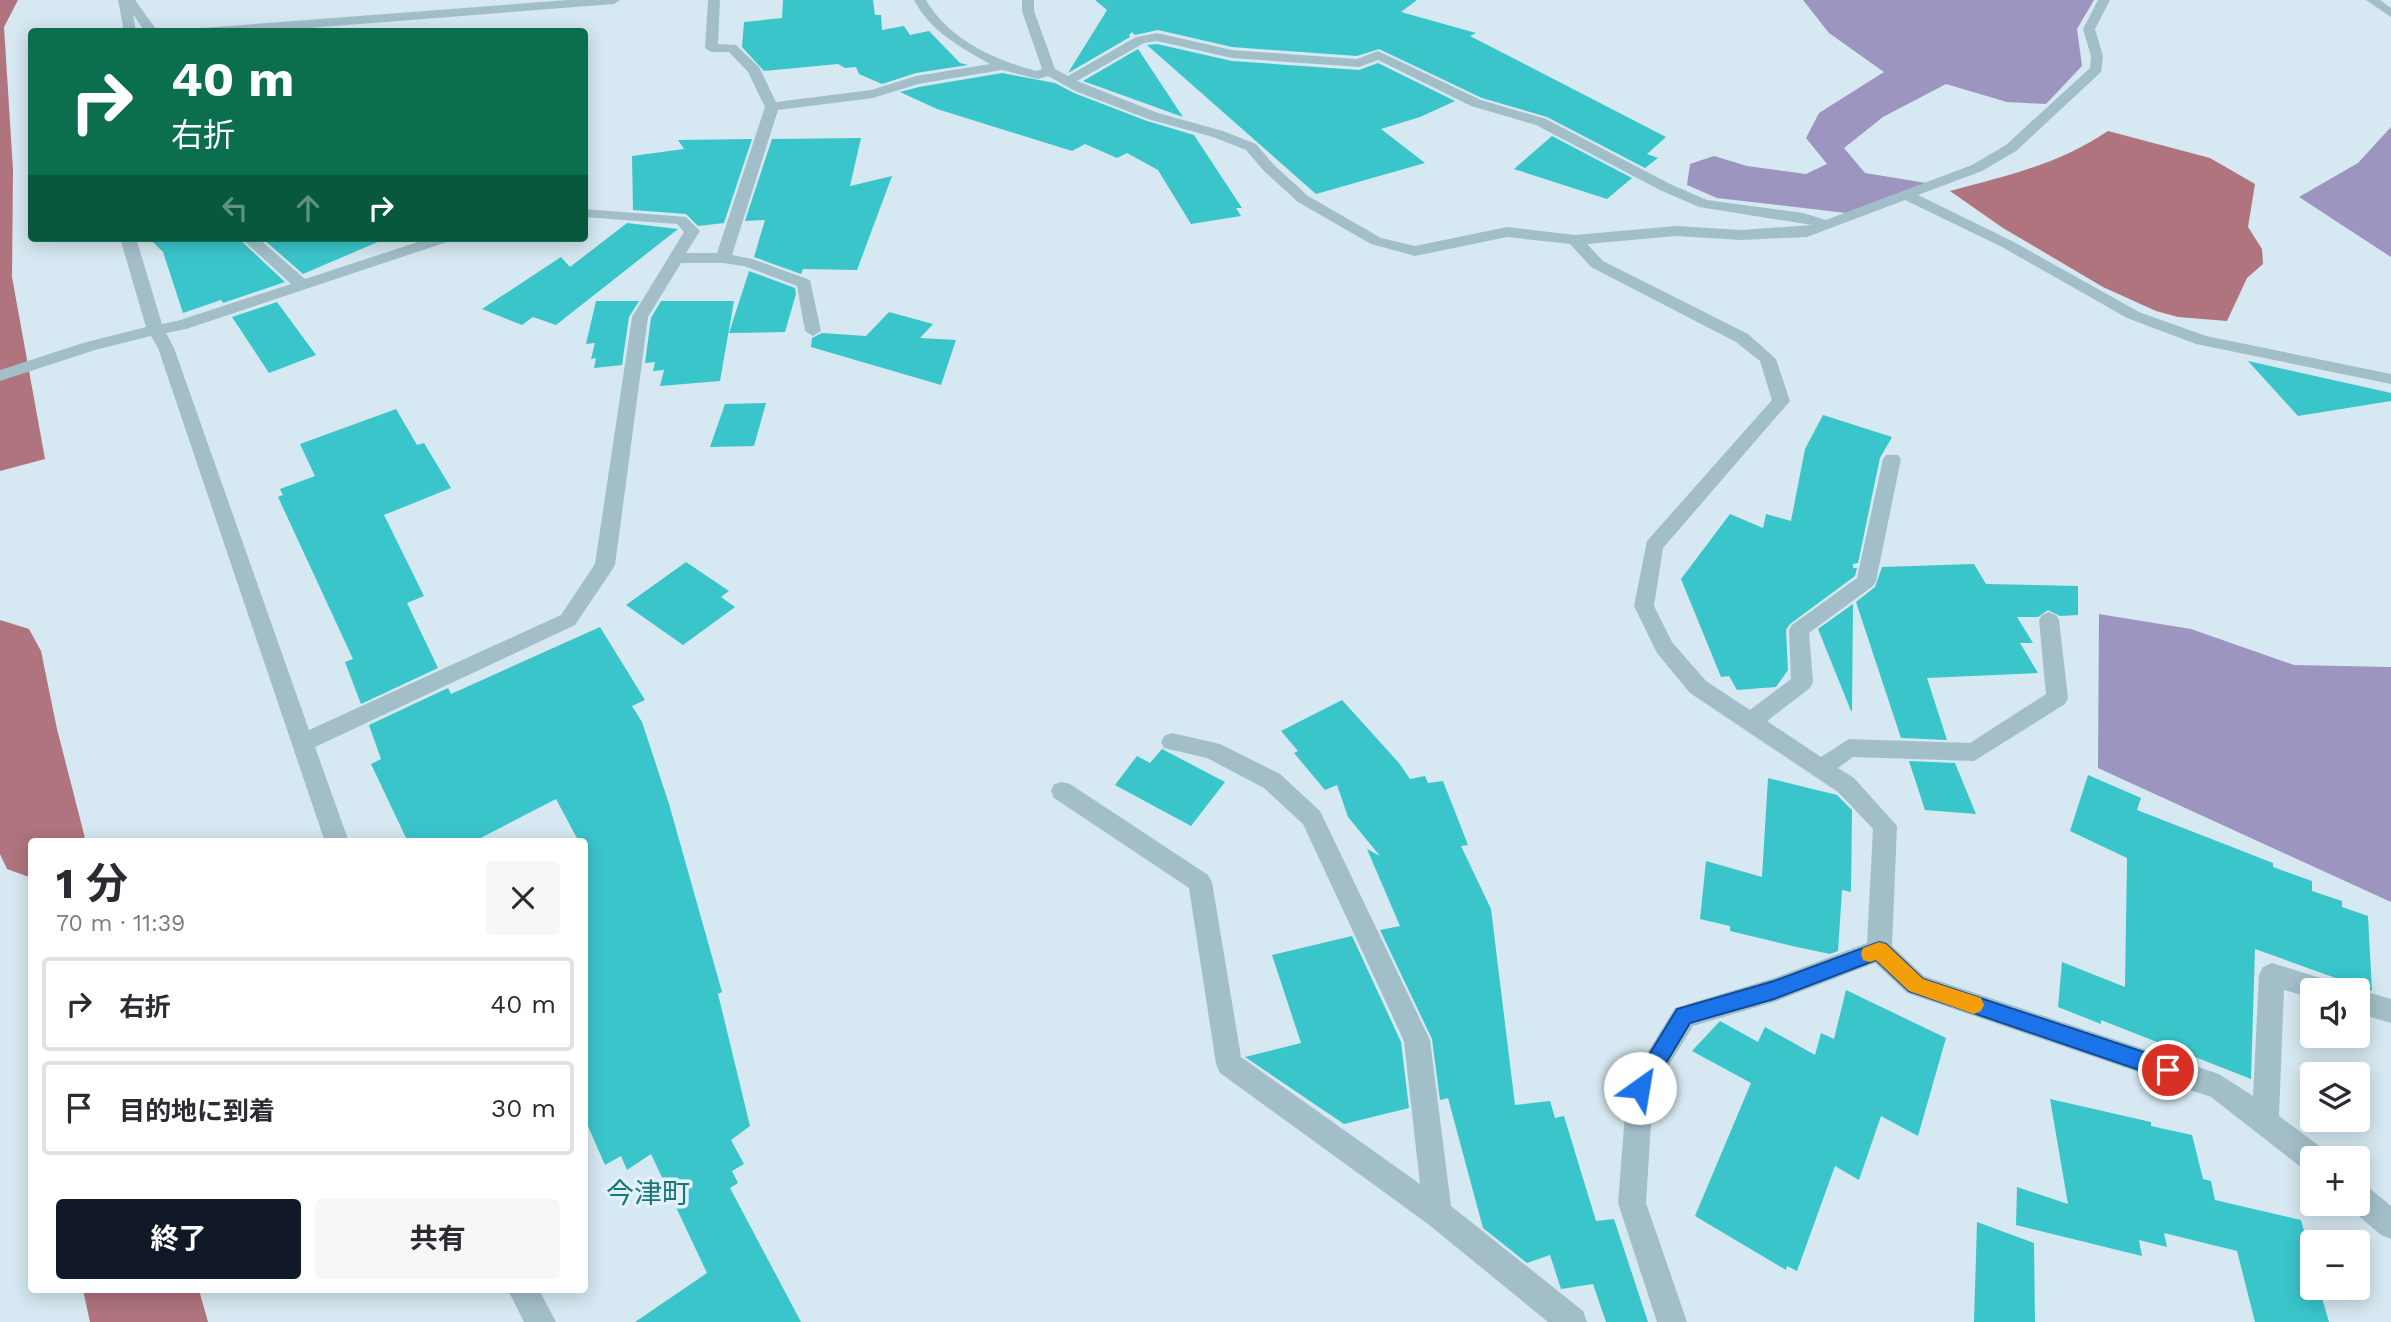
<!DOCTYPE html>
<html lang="ja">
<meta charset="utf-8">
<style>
:root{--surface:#fff;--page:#f7f7f7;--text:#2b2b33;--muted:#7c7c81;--line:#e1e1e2;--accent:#111827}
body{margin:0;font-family:"Work Sans","Noto Sans JP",sans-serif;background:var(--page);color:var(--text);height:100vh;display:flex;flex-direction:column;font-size:26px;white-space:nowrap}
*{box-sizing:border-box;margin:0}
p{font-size:23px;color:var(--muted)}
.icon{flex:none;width:38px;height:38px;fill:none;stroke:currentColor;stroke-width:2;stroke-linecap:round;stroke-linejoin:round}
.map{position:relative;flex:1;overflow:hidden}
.panel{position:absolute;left:28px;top:838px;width:560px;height:455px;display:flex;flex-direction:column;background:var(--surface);border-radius:7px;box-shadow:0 4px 18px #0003}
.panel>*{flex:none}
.hud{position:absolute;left:28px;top:28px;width:560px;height:214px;border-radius:7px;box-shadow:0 4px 18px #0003;background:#0b6e4f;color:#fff;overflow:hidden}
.tools{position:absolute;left:2300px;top:978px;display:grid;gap:14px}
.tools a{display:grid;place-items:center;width:70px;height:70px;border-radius:7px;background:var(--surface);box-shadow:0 4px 18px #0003;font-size:35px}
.pin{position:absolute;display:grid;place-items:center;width:60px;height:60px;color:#fff;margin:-30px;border:4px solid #fff;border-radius:50%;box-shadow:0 2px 7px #0007}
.me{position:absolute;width:77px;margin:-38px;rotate:32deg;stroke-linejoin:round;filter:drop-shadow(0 0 5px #0008)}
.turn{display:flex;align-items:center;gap:24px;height:147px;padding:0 28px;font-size:32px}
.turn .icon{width:91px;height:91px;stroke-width:2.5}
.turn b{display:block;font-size:49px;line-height:60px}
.lanes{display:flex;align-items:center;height:66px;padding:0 28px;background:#0003;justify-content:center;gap:35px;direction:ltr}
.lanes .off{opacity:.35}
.round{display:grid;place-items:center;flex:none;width:74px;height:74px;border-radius:7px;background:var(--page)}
.overview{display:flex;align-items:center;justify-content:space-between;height:119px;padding:0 28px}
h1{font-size:42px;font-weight:700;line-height:52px}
.cta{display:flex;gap:14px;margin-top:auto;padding:14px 28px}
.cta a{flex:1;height:80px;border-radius:7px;background:var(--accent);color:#fff;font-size:28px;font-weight:700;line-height:80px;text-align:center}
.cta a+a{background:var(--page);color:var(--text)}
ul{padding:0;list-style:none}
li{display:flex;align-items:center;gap:21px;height:94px;margin:0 14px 10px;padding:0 14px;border:4px solid var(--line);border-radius:7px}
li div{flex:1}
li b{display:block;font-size:26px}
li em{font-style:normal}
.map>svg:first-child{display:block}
</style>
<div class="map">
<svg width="2391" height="1322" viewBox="0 0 2391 1322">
<rect width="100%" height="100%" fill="#d6e8f1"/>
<path fill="#9b95c0" d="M 1803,0 L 2094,0 L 2077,29 L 2082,66 L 2046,104 L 2007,102 L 1946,84 L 1883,117 L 1844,148 L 1865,173 L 1932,184 L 1846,213 L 1717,198 L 1687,185 L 1690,164 L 1714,156 L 1747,166 L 1806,174 L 1827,164 L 1806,138 L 1819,113 L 1884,72 L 1829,33 Z
M 2391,127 L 2391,257 L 2299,197 L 2358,163 Z
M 2099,614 L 2191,629 L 2294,665 L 2391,667 L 2391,902 L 2098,768 Z"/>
<path fill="#af747d" d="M 0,0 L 18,0 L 4,27 L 13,170 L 12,277 L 45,459 L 0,471 Z
M 2108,131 L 2210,158 L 2255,184 L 2248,227 L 2262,249 L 2263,264 L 2247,278 L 2227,321 L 2178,317 L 2156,311 L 2103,287 L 2003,228 L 1950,191 C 2009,175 2057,165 2108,131 Z"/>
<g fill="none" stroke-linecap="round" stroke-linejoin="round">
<path fill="#af747d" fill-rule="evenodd" d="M 0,620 L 29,629 L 41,651 L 57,729 L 86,842 L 32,842 L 32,878 L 7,869 L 0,854 Z
M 83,1290 L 199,1290 L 208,1322 L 90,1322 Z"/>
</g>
<path fill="#3ac5cb" d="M 783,0 L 873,0 L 875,15 L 881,15 L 882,30 L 904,26 L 910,35 L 929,31 L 960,63 L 968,65 L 916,73 L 882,84 L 859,74 L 856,67 L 845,68 L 838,64 L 764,71 L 742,47 L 744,22 L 782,18 Z
M 1095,0 L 1417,0 L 1401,12 L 1476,33 L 1470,36 L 1666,137 L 1647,154 L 1658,158 L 1645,168 L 1547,117 L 1482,98 L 1379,49 L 1357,56 L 1232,47 L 1158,30 L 1135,35 L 1132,32 L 1129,35 L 1130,37 L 1068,73 L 1107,10 Z
M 1157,44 L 1232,61 L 1359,70 L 1378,63 L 1455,101 L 1420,117 L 1381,129 L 1425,163 L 1316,194 L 1147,45 Z
M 1138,49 L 1183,117 L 1083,81 Z
M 1002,73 L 1055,83 L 1074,93 L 1147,121 L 1194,135 L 1242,208 L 1236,208 L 1241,216 L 1191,224 L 1158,170 L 1127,153 L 1117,158 L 1085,144 L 1072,151 L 937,109 L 900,92 L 919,87 Z
M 1552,136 L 1632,178 L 1607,199 L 1514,169 Z
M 861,138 L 850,186 L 892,176 L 857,270 L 803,269 L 801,274 L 754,257 L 765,220 L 745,221 L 772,139 Z
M 752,139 L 724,223 L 698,226 L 686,214 L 633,210 L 632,156 L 684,149 L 678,140 Z
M 627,223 L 678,229 L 556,325 L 533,317 L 522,325 L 482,309 L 561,257 L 570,267 Z
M 149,238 L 238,238 L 285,282 L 223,303 L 221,300 L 183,313 L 163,252 Z
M 262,238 L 387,238 L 303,274 Z
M 749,271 L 795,288 L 796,294 L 785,332 L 729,333 Z
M 596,301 L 639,301 L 629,317 L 622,365 L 594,368 L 596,358 L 591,359 L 595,343 L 586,344 Z
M 661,301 L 734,301 L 720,381 L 660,386 L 664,370 L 653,371 L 655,362 L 645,363 L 651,318 Z
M 277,302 L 316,355 L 269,373 L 232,317 Z
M 889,312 L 933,324 L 920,338 L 956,340 L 941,385 L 811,347 L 812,338 L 822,333 L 866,336 Z
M 2248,361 L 2391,393 L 2391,401 L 2298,416 Z
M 766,403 L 754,446 L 710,447 L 725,404 Z
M 396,409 L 417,445 L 424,443 L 451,488 L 384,515 L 424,596 L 407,603 L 438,668 L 361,704 L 345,662 L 353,659 L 278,497 L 283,495 L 280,489 L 315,476 L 300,444 Z
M 1823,415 L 1892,437 L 1880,458 L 1858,563 L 1853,564 L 1853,568 L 1857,568 L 1855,576 L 1790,624 L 1786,630 L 1788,670 L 1776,687 L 1737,690 L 1729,676 L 1721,677 L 1681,579 L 1730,514 L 1763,528 L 1766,514 L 1791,521 L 1805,449 Z
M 686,562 L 729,591 L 721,597 L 735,607 L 683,645 L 626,605 Z
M 1974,564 L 1986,584 L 2078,586 L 2078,615 L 2060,616 L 2048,610 L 2038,617 L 2017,617 L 2033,643 L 2020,643 L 2038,673 L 1927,678 L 1947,740 L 1901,738 L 1856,602 L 1875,587 L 1882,567 Z
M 1853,604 L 1852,711 L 1851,711 L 1818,629 Z
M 600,627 L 645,700 L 632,706 L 642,722 L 669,804 L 722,992 L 718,994 L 750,1126 L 731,1140 L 744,1164 L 732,1171 L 738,1183 L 730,1188 L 801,1322 L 635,1322 L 707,1273 L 651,1154 L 627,1170 L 621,1156 L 605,1165 L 584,1117 L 584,842 L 579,842 L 556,799 L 473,842 L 408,842 L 371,764 L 381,759 L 369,725 L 448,688 L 451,694 Z
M 1342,700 L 1399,763 L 1410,779 L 1425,776 L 1428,783 L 1443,781 L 1468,845 L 1461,846 L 1491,909 L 1515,1105 L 1550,1101 L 1555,1118 L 1564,1116 L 1596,1221 L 1614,1219 L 1648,1322 L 1606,1322 L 1593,1284 L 1561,1289 L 1550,1255 L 1527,1263 L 1483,1228 L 1448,1098 L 1440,1100 L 1432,1039 L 1380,930 L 1400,926 L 1367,849 L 1380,856 L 1348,817 L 1337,785 L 1325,790 L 1294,753 L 1298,751 L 1281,731 Z
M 1162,749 L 1225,782 L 1191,826 L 1115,785 L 1137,756 L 1150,763 Z
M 1909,761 L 1955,763 L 1976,814 L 1925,810 Z
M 2088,775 L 2141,798 L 2137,810 L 2273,863 L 2273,867 L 2312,881 L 2312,891 L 2342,901 L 2342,907 L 2368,916 L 2372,991 L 2255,949 L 2251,1079 L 2101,1020 L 2101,1024 L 2058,1007 L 2062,962 L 2125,987 L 2127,858 L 2070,831 Z
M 1768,778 L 1837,795 L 1852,810 L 1851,892 L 1842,890 L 1838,951 L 1830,954 L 1792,946 L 1730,931 L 1730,926 L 1700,919 L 1706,861 L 1762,877 Z
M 1352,936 L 1401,1042 L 1409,1108 L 1344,1124 L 1245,1057 L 1301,1043 L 1272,955 Z
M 1846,990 L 1946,1038 L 1918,1136 L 1881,1116 L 1859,1180 L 1835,1166 L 1797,1271 L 1787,1266 L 1786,1270 L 1695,1216 L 1751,1083 L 1692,1051 L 1720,1021 L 1758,1042 L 1765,1027 L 1815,1055 L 1821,1033 L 1834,1039 Z
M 2050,1099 L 2151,1122 L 2151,1126 L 2192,1135 L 2203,1179 L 2211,1181 L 2215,1200 L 2301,1220 L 2312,1260 L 2312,1288 L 2319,1288 L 2329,1322 L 2255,1322 L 2237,1251 L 2164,1233 L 2167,1247 L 2139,1240 L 2142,1256 L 2016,1225 L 2017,1187 L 2068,1204 Z
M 1977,1222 L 2034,1243 L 2035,1322 L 1974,1322 Z"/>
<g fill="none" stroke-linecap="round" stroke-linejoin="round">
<path fill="#a2bfc9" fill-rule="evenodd" d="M 118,0 L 135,0 L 158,32 L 145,32 L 133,14 L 136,32 L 124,32 Z
M 568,0 L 620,0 L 614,4 L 257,32 L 197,32 L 203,28 Z
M 708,0 L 720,0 L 718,44 L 736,45 L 759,67 L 776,102 L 871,90 L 916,76 L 990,64 C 959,46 931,32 914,0 L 926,0 C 948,39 996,61 1037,71 L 1042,69 L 1022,11 L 1022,0 L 1034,0 L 1034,11 L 1055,69 L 1068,76 L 1136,37 L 1157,33 L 1232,50 L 1357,59 L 1378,51 L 1481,100 L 1546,119 L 1670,184 L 1707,200 L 1803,213 L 1826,220 L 1972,165 L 2006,145 L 2090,68 L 2091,56 L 2083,29 L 2098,0 L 2110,0 L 2095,29 L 2103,56 L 2101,72 L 2016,151 L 1982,171 L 1918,195 L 2012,241 L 2139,312 L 2206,336 L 2391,374 L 2391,384 L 2196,344 L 2127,318 L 2002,247 L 1905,200 L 1807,237 L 1741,240 L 1676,236 L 1587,244 L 1603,261 L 1748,334 L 1776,359 L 1790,401 L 1663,548 L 1654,606 L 1672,642 L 1706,681 L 1750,710 L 1791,679 L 1789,630 L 1792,625 L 1857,578 L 1883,459 L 1886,455 L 1898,455 L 1901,459 L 1876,581 L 1873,586 L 1809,633 L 1813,682 L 1810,688 L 1767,721 L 1821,757 L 1849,739 L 1970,743 L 2046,694 L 2039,620 L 2042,615 L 2049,612 L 2056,615 L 2059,620 L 2068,698 L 2065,704 L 1974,761 L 1853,757 L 1838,768 L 1854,778 L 1897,826 L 1892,946 L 1924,976 L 2219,1074 L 2253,1096 L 2259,975 L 2263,967 L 2272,963 L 2333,982 L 2337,990 L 2312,990 L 2312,998 L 2284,990 L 2279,1116 L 2322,1148 L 2326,1158 L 2312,1158 L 2312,1172 L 2302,1168 L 2211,1097 L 1907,993 L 1875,963 L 1774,1002 L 1693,1026 L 1653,1091 L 1646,1203 L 1687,1322 L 1657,1322 L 1618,1203 L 1627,1088 L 1631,1079 L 1675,1008 L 1774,978 L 1867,943 L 1873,829 L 1838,792 L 1690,693 L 1657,653 L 1634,606 L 1647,541 L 1772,400 L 1760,361 L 1736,342 L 1591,267 L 1570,244 L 1507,237 L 1415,256 L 1371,244 L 1298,202 L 1264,171 L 1246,150 L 1213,137 L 1148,119 L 1075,91 L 1048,76 L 1038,79 L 1002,70 L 918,84 L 873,98 L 778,110 L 732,255 L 752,259 L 810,280 L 821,331 L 813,336 L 805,331 L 797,286 L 744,266 L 723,263 L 681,263 L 648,317 L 615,565 L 612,570 L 575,625 L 315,747 L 349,842 L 325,842 L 158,348 L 151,336 L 95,350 L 0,381 L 0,370 L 83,343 L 146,327 L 120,238 L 136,238 L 162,324 L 177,321 L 291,284 L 241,238 L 258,238 L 305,279 L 430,238 L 453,238 L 450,241 L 186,329 L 166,333 L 174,348 L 309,730 L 561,615 L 595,564 L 632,317 L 684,232 L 677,224 L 584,217 L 584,209 L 686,217 L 700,231 L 686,253 L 717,253 L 765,107 L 748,72 L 729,52 L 711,52 L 705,48 ZM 1157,41 L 1232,58 L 1359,67 L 1378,60 L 1471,106 L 1536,125 L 1660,190 L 1699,207 L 1812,225 L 1741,230 L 1676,226 L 1575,235 L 1507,227 L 1415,246 L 1381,238 L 1308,196 L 1274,165 L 1256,144 L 1223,131 L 1158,113 L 1077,81 L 1144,43 Z
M 2366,0 L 2380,0 L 2391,8 L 2391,17 Z
M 1172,733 L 1220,744 L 1280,774 L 1320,811 L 1430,1040 L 1451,1206 L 1583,1311 L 1587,1322 L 1548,1322 L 1428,1224 L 1220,1073 L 1216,1064 L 1189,888 L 1054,798 L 1051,791 L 1054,784 L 1062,782 L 1070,784 L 1208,875 L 1212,882 L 1241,1057 L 1420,1184 L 1404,1041 L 1303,824 L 1264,788 L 1207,758 L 1164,748 L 1161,742 L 1164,736 Z
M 2357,989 L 2391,999 L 2391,1023 L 2357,1013 L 2357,990 L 2354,990 Z
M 2357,1182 L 2367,1186 L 2391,1206 L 2391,1239 L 2381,1235 L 2347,1206 L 2346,1204 L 2357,1204 Z
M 508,1290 L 539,1290 L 556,1322 L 524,1322 Z"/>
</g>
<path fill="#1a73e8" stroke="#114b97" stroke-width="2" d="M 1879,942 L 1886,944 L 1923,979 L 2168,1060 L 2175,1063 L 2178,1070 L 2175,1077 L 2168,1080 L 1909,991 L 1876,960 L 1774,999 L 1690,1023 L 1647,1095 L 1640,1097 L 1633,1095 L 1630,1088 L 1633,1081 L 1677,1009 L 1774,981 Z"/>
<path fill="#f59e0b" d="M 1879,942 L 1886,944 L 1923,979 L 1981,998 L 1984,1005 L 1981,1011 L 1974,1014 L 1909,991 L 1876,960 L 1870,962 L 1863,960 L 1861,954 L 1863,948 Z"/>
<g text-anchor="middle" stroke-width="7" stroke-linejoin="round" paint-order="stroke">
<g font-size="28" fill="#1a7779" stroke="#e2f1f9">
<text x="648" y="1203">今津町</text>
</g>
</g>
</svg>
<div class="tools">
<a><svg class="icon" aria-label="sound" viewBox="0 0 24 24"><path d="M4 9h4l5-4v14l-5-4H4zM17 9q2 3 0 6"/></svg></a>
<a><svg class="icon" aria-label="layers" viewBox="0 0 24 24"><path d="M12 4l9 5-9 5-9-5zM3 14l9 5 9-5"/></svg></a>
<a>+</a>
<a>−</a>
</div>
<div class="pin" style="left:2168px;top:1070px;background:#d93025"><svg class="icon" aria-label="arrive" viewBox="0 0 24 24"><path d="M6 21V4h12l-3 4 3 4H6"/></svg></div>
<svg class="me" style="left:1640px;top:1088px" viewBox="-20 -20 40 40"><circle r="19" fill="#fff"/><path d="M0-13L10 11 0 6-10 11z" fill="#1a73e8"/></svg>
<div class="hud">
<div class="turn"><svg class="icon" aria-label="right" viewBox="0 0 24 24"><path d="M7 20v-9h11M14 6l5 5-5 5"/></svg><div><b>40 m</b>右折</div></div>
<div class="lanes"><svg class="icon off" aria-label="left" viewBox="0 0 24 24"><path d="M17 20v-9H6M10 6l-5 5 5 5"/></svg><svg class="icon off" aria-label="ahead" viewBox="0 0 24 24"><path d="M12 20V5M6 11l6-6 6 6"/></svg><svg class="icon" aria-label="right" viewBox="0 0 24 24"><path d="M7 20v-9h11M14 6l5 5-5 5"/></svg></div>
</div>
<section class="panel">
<div class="overview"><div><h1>1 分</h1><p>70 m · 11:39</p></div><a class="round"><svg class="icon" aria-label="close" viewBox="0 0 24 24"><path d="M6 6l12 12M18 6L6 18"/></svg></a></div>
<ul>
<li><svg class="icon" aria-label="right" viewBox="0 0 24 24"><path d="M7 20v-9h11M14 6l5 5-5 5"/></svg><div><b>右折</b></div><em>40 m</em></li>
<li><svg class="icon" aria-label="arrive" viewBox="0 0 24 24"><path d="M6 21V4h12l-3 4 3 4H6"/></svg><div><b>目的地に到着</b></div><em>30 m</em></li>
</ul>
<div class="cta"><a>終了</a><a>共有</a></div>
</section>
</div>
